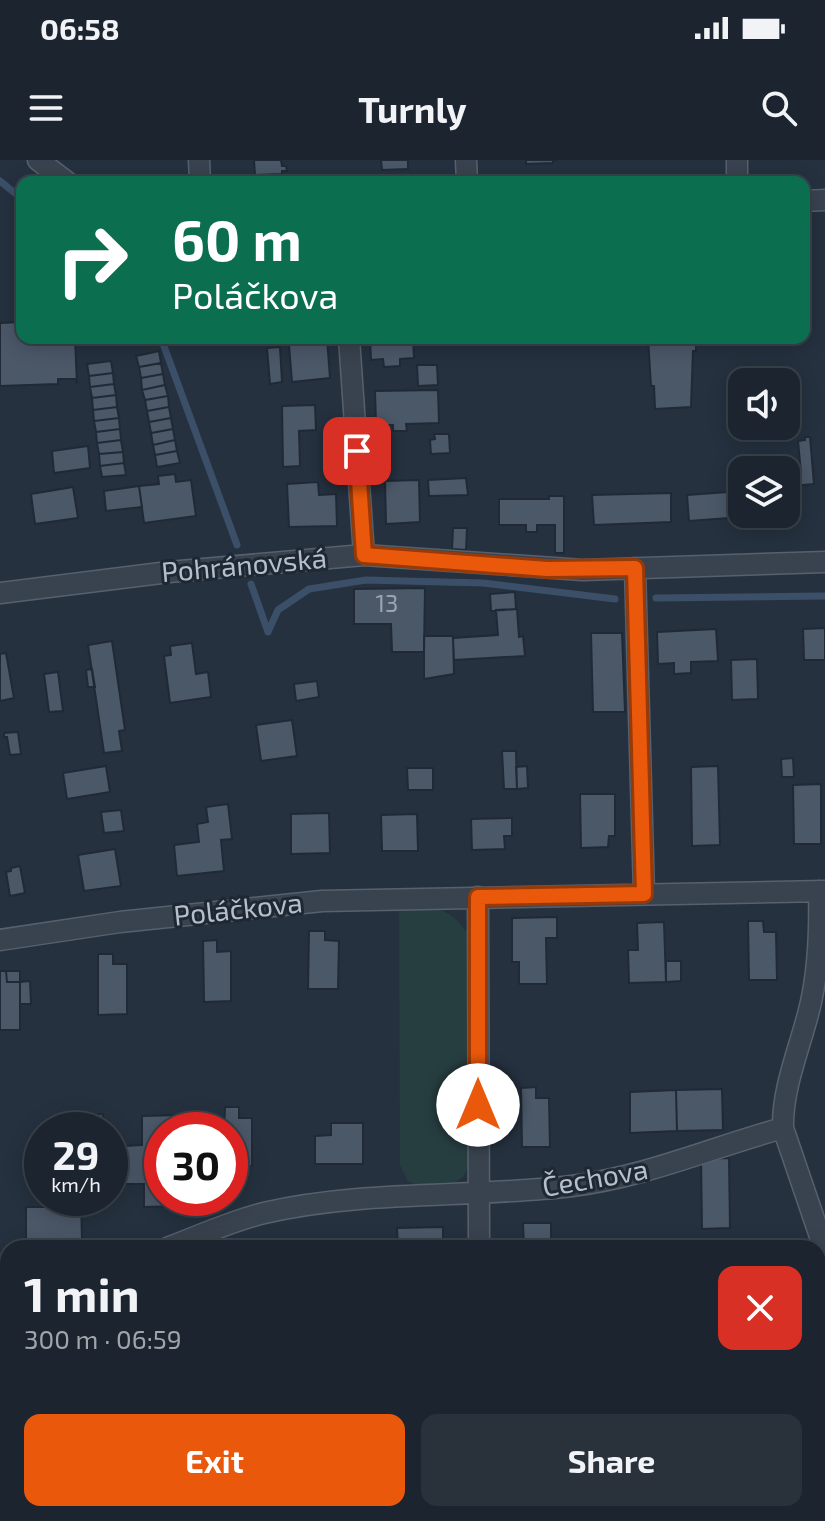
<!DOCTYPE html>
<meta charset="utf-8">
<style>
:root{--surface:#1c252f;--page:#29313b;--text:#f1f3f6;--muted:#a0a5aa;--line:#3a424b;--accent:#ea580c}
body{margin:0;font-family:"Exo 2",sans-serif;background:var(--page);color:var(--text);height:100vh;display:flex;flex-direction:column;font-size:30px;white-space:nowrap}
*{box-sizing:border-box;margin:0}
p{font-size:26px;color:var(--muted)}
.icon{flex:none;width:44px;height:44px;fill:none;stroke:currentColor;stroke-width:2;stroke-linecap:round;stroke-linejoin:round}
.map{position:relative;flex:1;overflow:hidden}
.details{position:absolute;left:0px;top:1080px;width:826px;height:282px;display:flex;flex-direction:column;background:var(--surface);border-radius:24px 24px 0 0;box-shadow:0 4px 20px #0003,0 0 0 2px var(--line)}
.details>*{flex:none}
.top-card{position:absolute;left:16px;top:16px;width:794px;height:168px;border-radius:16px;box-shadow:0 4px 20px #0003,0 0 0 2px var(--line);background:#0b6e4f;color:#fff;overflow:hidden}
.tools{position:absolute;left:728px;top:208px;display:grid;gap:16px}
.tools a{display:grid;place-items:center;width:72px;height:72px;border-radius:16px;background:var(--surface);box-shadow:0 4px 20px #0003,0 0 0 2px var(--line);font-size:40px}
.speed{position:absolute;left:24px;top:952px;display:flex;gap:16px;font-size:40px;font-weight:700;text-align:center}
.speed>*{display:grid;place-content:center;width:104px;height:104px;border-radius:50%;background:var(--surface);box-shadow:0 4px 20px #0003,0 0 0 2px var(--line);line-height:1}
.speed small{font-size:20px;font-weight:400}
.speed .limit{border:12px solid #d22;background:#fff;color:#111}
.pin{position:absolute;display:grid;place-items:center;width:68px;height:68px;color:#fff;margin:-34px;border-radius:16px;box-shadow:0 4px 12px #0006}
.me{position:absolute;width:88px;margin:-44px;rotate:0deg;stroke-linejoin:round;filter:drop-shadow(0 0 6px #0008)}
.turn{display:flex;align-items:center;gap:28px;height:168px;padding:0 24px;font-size:36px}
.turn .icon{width:104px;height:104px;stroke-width:2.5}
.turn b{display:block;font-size:56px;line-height:68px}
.round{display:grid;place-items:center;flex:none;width:84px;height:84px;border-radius:16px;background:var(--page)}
.head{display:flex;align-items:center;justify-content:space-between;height:136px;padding:0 24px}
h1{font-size:48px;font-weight:700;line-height:60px}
.action{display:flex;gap:16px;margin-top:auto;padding:16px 24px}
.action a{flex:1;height:92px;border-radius:16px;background:var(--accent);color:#fff;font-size:32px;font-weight:700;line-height:92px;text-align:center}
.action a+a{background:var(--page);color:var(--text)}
.status{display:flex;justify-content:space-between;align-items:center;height:56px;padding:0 40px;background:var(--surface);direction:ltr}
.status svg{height:22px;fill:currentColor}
header{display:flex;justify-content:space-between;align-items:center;height:104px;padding:0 24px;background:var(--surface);font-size:36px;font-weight:700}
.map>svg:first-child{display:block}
</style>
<div class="status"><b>06:58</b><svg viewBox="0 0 49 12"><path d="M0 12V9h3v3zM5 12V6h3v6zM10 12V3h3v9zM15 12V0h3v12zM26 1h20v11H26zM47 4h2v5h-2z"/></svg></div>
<header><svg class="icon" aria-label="menu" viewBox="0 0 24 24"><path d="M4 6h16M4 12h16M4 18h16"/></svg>Turnly<svg class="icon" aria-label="search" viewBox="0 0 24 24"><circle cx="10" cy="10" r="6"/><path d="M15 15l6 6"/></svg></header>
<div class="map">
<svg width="825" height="1361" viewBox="0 0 825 1361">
<rect width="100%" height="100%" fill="#25313f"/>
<path fill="#273e40" d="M 399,748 C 434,748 448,744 469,776 L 469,1006 L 463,1017 L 455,1022 L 416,1025 L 408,1021 L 400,1005 Z"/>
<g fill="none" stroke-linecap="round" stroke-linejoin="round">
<path stroke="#3b4f68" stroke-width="7" d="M 0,21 L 21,38
M 161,178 L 237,385
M 251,424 L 268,472 L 278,450 L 309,429 L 366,420 L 483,423 L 615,439
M 656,438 L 825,436"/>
</g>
<path fill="#4b5868" stroke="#202a36" stroke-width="2" d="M 254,0 L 281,0 L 282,6 L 286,6 L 287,11 L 282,11 L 282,14 L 255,15 Z
M 381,0 L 408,0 L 408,9 L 382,10 Z
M 526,0 L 558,0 L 553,0 L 553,3 L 526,4 Z
M 22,162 L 22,178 L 75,178 L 77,224 L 76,219 L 58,219 L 58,224 L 0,226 L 0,163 Z
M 297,178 L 327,178 L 330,218 L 292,222 L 289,185 L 298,184 Z
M 370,178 L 413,178 L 414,198 L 400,199 L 400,206 L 384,207 L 383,199 L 371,200 Z
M 648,178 L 696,178 L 696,191 L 693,191 L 691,247 L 655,249 L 654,226 L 651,226 Z
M 280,187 L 282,222 L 270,224 L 267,188 Z
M 159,191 L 161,203 L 139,207 L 136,196 Z
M 111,201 L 113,213 L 89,216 L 87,204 Z
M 161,203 L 163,214 L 141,218 L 139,207 Z
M 417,205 L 437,205 L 438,225 L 418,226 Z
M 113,213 L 114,224 L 90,227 L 89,216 Z
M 163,214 L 165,225 L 142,230 L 141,218 Z
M 114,224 L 116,235 L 92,238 L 90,227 Z
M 165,225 L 168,236 L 145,240 L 142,230 Z
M 438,230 L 439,263 L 406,264 L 407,271 L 393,271 L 393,265 L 376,265 L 375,231 Z
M 116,235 L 117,247 L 93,250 L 92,238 Z
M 168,236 L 169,247 L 147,251 L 145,240 Z
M 315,245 L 316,270 L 299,271 L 300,306 L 283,307 L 282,246 Z
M 117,247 L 119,258 L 94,261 L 93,250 Z
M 169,247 L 171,258 L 149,262 L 147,251 Z
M 119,258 L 120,269 L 96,272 L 94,261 Z
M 171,258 L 173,269 L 151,273 L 149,262 Z
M 120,269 L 121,280 L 97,283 L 96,272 Z
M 173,269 L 175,280 L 153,285 L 151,273 Z
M 434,274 L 449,274 L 450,293 L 431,294 L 430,280 L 435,279 Z
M 805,277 L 810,277 L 814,324 L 792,326 L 792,314 L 801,313 L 798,281 L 805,280 Z
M 121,280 L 123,292 L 99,294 L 97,283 Z
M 175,280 L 177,291 L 155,295 L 153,285 Z
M 88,286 L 90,308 L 54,313 L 52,291 Z
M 177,291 L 180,303 L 157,307 L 155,295 Z
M 123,292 L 124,303 L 100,306 L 99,294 Z
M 124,303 L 126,315 L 102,317 L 100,306 Z
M 175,314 L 176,322 L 191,320 L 196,356 L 144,363 L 139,326 L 159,324 L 158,316 Z
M 466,318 L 468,335 L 429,336 L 428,320 Z
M 419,320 L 420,362 L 386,364 L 385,321 Z
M 318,322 L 319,335 L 336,334 L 337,366 L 289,367 L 287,324 Z
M 139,326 L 142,347 L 106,351 L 104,331 Z
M 73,327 L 78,358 L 35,364 L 31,334 Z
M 742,331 L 742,354 L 755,356 L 689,361 L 687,335 Z
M 671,333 L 671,362 L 594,365 L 592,335 Z
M 549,336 L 564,336 L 564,393 L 555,393 L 555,365 L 537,365 L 537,372 L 526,372 L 526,365 L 499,365 L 499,339 L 549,339 Z
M 453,368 L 467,368 L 466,390 L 452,389 Z
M 425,428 L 424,492 L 392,492 L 391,464 L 354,464 L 354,429 Z
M 515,432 L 516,449 L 491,451 L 490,434 Z
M 517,449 L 519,477 L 523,476 L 525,496 L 454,500 L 453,478 L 498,475 L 496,450 Z
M 825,468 L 825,500 L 804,500 L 803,469 Z
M 716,469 L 718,501 L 691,502 L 691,513 L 674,514 L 674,503 L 658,504 L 657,472 Z
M 591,473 L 622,473 L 625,552 L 593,552 Z
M 424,476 L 453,476 L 454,514 L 424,519 Z
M 112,481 L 125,570 L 119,571 L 122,591 L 104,593 L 88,485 Z
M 192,483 L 196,514 L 208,512 L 211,537 L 170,543 L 164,496 L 171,495 L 170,486 Z
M 6,493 L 14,538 L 0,541 L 0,494 Z
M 757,499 L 758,539 L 732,540 L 731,500 Z
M 92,509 L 95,527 L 88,527 L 86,510 Z
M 58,512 L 63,551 L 49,552 L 44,514 Z
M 317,521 L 319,537 L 296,541 L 294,524 Z
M 292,560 L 297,596 L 261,601 L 256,565 Z
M 18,572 L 21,594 L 10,595 L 7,577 L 4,577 L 4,573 Z
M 502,591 L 516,591 L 517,629 L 504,629 Z
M 793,598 L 794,617 L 782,617 L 781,599 Z
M 106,606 L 110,632 L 67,639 L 63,613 Z
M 527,606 L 528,628 L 517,629 L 516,607 Z
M 718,606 L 720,685 L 692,686 L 691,607 Z
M 407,608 L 433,608 L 433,630 L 408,630 Z
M 821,624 L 821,684 L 794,684 L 793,625 Z
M 580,634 L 615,634 L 615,676 L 609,676 L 608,687 L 581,688 Z
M 228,644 L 232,679 L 221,680 L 224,711 L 177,716 L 174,685 L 199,682 L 197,664 L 208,662 L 206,647 Z
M 121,650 L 124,671 L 104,673 L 101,652 Z
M 329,653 L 330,693 L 291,694 L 291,654 Z
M 417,654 L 418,691 L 382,691 L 381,655 Z
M 512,658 L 512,676 L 504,676 L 505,689 L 472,690 L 471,659 Z
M 115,689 L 121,726 L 84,731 L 78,695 Z
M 20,706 L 25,733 L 10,736 L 6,712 L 11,711 L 11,708 Z
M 557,757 L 557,778 L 546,778 L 547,824 L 519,824 L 519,802 L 512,802 L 512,758 Z
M 748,761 L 763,761 L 764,772 L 776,772 L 777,820 L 749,820 Z
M 664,762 L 666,822 L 629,823 L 628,790 L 638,790 L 637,763 Z
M 309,771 L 325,771 L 325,780 L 339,781 L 338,829 L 308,829 Z
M 217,780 L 217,792 L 231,791 L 231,841 L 204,842 L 203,781 Z
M 98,794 L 113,794 L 113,804 L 127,804 L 127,854 L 98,855 Z
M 666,801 L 681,801 L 681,821 L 666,822 Z
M 0,811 L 6,811 L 7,822 L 20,822 L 20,870 L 0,870 Z
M 6,811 L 20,811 L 20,822 L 7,822 Z
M 30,821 L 31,844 L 20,844 L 20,822 Z
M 536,927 L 536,938 L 549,938 L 550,987 L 522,987 L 521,928 Z
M 722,929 L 723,970 L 677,971 L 676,930 Z
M 676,930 L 677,971 L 630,973 L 630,932 Z
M 225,947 L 239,947 L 239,958 L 252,958 L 252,1006 L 230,1006 L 230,970 L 224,970 Z
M 103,954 L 103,970 L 90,970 L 90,955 Z
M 180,955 L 181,970 L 162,970 L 162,1038 L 182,1038 L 182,1046 L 144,1047 L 144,1024 L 122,1024 L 122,986 L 142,985 L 142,956 Z
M 331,963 L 363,963 L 363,1004 L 315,1004 L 315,976 L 331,975 Z
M 729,998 L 730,1068 L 702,1069 L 701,999 Z
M 48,1038 L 81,1038 L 82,1079 L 26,1079 L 26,1047 L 48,1047 Z
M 523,1063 L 551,1063 L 551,1088 L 524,1088 Z
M 443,1067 L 443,1088 L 398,1088 L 397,1068 Z
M 284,1080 L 330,1081 L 330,1088 L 284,1088 Z
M 5,1183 L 8,1184 L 8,1243 L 5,1243 Z
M 178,1354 L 214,1354 L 214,1361 L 178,1361 Z
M 339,1354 L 357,1354 L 357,1361 L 339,1361 Z
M 575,1354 L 620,1354 L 620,1359 L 575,1361 Z"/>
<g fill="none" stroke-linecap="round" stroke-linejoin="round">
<g stroke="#57616d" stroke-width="13">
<path id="lane" d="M 492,1354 L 496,1361"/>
</g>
<g stroke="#57616d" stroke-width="23">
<path id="street" d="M 38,0 L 67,22
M 199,0 L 200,22
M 466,0 L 467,22
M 737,0 L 737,22
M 804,41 L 825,40
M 349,178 L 364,395
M 635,408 L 644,734
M 0,433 L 169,412 L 364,395 L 583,410 L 825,402
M 478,737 L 479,1088
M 0,780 L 120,762 L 322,741 L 825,731
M 783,968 L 825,1091
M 167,1088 C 199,1076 231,1061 264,1053 C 362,1030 472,1038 572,1026 C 645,1017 713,987 783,968 C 782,926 802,883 811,842 C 819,805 820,768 819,731
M 0,1139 L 8,1137
M 818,1228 L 825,1225
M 432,1361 L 452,1354"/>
</g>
<use href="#lane" stroke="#39434f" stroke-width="10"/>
<use href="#street" stroke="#39434f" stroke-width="20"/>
</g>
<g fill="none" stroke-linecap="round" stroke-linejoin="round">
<g stroke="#983908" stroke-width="20">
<path id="route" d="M 357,291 L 364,395 L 547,409 L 635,408 L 644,734 L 478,737 L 478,945"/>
</g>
<use href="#route" stroke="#ea580c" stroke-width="14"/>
</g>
<g text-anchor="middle" stroke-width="6" stroke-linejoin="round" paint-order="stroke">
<g font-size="24" fill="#9aa4b2">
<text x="387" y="452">13</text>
</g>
<g font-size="28" fill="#b5beca" stroke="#1e2834">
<text transform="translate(244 405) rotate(-5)" y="10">Pohránovská</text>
<text transform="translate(238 749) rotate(-6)" y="10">Poláčkova</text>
<text transform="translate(595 1018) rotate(-10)" y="10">Čechova</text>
</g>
</g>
</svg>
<div class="tools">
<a><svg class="icon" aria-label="sound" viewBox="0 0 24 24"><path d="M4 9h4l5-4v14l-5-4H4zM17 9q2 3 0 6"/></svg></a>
<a><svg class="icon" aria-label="layers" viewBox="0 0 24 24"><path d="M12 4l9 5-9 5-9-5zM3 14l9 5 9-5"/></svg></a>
</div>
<div class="speed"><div>29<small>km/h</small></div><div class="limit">30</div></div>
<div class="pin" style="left:357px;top:291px;background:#d93025"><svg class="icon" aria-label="arrive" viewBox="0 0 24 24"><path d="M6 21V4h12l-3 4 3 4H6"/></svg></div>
<svg class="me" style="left:478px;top:945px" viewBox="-20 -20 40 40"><circle r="19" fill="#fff"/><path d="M0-13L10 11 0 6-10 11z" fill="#ea580c"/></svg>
<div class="top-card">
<div class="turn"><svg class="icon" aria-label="right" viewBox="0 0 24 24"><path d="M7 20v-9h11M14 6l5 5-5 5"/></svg><div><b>60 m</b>Poláčkova</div></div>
</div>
<section class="details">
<div class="head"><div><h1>1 min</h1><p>300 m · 06:59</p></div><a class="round" style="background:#d93025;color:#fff"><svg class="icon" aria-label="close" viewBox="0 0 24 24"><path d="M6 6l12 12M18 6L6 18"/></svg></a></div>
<div class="action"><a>Exit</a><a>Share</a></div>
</section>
</div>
